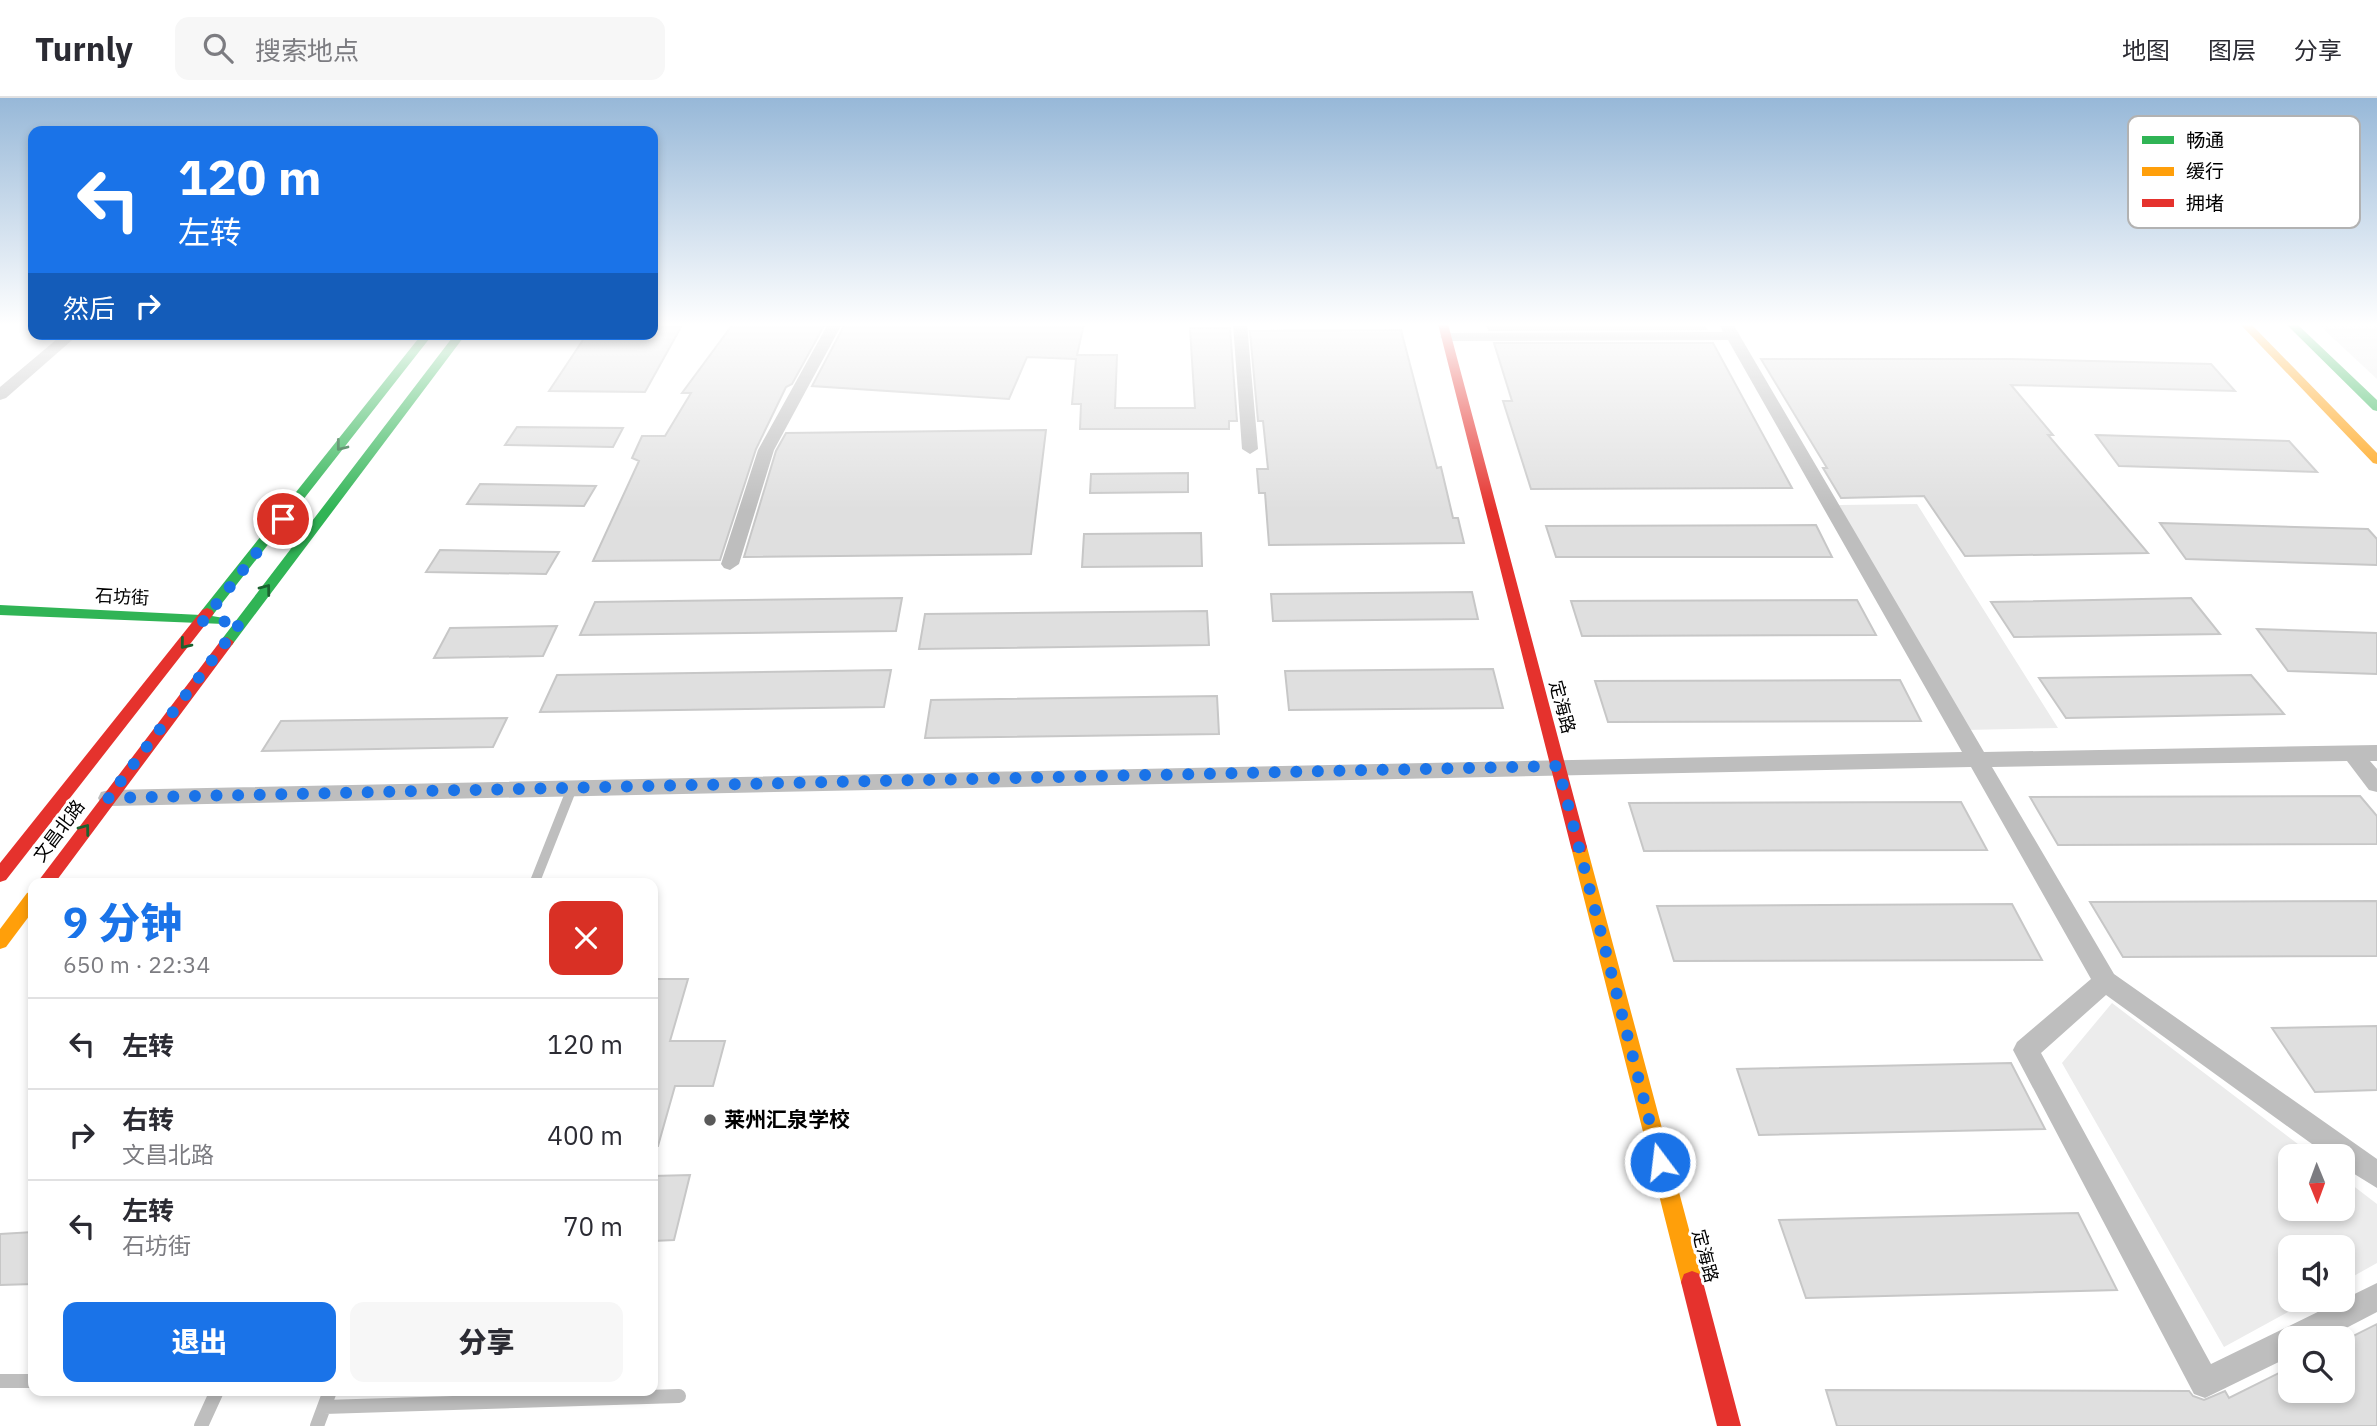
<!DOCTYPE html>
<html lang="zh">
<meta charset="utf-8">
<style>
:root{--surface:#fff;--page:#f7f7f7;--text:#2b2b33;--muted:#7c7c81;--line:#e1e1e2;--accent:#1a73e8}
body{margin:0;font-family:"IBM Plex Sans","Noto Sans SC",sans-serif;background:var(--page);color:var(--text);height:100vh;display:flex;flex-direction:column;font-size:26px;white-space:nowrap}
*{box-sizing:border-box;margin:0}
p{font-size:23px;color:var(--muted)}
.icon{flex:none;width:38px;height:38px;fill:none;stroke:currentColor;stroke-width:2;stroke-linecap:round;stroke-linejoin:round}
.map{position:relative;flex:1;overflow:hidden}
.drawer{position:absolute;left:28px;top:780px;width:630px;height:518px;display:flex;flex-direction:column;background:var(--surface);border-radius:14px;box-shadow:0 4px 10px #0003}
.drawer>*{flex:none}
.hud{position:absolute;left:28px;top:28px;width:630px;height:214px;border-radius:14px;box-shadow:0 4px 10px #0003;background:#1a73e8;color:#fff;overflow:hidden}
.needle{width:46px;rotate:179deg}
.tools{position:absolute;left:2278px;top:1046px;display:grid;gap:14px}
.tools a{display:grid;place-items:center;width:77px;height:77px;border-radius:14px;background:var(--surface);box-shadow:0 4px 10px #0003;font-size:35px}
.pin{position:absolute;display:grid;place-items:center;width:60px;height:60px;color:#fff;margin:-30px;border:4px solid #fff;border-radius:50%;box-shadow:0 2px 7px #0007}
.me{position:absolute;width:77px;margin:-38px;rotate:345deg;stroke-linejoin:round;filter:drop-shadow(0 0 5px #0008)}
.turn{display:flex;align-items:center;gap:24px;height:147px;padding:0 35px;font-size:32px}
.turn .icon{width:91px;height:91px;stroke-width:2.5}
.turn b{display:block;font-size:49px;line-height:60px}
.then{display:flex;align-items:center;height:66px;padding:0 35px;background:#0003;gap:14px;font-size:26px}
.round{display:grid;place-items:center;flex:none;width:74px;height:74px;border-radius:14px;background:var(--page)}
.head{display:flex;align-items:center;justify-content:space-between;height:119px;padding:0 35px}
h1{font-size:42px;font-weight:800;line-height:52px;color:var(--accent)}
.button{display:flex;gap:14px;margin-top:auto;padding:14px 35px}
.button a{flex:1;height:80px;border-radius:14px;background:var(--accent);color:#fff;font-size:28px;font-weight:800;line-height:80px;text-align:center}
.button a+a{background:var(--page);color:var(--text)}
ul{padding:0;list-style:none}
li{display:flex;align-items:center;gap:21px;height:91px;padding:0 35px;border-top:2px solid var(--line)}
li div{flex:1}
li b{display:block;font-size:26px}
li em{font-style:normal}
header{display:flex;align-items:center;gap:42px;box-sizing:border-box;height:98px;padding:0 35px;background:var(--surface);border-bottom:2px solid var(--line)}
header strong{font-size:33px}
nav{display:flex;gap:38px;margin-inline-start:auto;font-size:24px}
.search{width:490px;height:63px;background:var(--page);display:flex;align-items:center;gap:18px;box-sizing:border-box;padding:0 24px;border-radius:14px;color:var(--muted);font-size:26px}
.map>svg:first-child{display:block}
</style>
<header>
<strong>Turnly</strong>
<div class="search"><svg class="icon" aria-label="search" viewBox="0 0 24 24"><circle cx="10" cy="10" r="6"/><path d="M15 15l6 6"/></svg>搜索地点</div>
<nav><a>地图</a><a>图层</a><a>分享</a></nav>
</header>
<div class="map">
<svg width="2377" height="1328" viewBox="0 0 2377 1328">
<rect width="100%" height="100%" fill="#fff"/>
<path fill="#ececec" d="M 2318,226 L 2377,226 L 2377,281 Z
M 1917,406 L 2058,630 L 1966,632 L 1839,407 Z
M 2112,905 L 2315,1059 L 2291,1059 L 2291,1111 L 2343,1111 L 2343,1080 L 2377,1106 L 2377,1165 L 2343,1184 L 2343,1150 L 2291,1150 L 2291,1202 L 2310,1202 L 2224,1249 L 2062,965 Z"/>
<path fill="#dfdfdf" stroke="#c7c7c7" stroke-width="2" d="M 733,226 L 825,226 L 792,286 L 786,289 L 756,351 L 720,462 L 593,463 L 639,363 L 632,360 L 642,338 L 665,338 L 691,295 L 682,295 Z
M 845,226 L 1084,226 L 1077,257 L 1117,257 L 1115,310 L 1195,310 L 1190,230 L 1230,230 L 1237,323 L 1229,323 L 1229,331 L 1080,331 L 1081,306 L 1072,306 L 1076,261 L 1027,259 L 1009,301 L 812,288 Z
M 1487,226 L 1703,226 L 1706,231 L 1489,232 Z
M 653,229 L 681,229 L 645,294 L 549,293 L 587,236 L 653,236 Z
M 1401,232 L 1437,370 L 1441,369 L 1453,420 L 1458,420 L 1464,445 L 1269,447 L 1265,395 L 1259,395 L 1257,371 L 1268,371 L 1263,323 L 1258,323 L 1250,233 Z
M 1494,245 L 1713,245 L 1792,390 L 1531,391 L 1503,303 L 1512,303 Z
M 1761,261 L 2011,261 L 2211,266 L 2235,293 L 2011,287 L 2053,337 L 2048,337 L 2148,455 L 1965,458 L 1924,398 L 1841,400 L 1823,370 L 1827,370 Z
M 517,329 L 623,330 L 613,349 L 505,347 Z
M 1046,332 L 1031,456 L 744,459 L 776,353 L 786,335 Z
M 2096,337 L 2289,343 L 2317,374 L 2119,368 Z
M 1188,375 L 1188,394 L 1090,395 L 1091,376 Z
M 480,386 L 596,388 L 584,408 L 467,406 Z
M 2160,425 L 2368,431 L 2377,441 L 2377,467 L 2186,461 Z
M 1816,427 L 1832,459 L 1556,459 L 1546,428 Z
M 1201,435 L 1202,468 L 1082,469 L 1084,436 Z
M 440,452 L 559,454 L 546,476 L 426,474 Z
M 1472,494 L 1478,521 L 1273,523 L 1271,496 Z
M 902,500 L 896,533 L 580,537 L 595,504 Z
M 2191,500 L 2220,536 L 2014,539 L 1991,504 Z
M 1857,502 L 1876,537 L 1582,538 L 1571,503 Z
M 1207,513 L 1209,547 L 919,551 L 925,516 Z
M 557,528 L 543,558 L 434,560 L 450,530 Z
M 2257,531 L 2377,535 L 2377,576 L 2288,573 Z
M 1493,571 L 1503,610 L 1289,612 L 1285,573 Z
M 891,572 L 884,609 L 540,614 L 557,577 Z
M 2251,577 L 2284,616 L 2066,620 L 2039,580 Z
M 1900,582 L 1921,623 L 1608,624 L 1595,583 Z
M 1217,598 L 1219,636 L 925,640 L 931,602 Z
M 507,620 L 493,649 L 262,653 L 281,623 Z
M 2360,698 L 2377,718 L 2377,746 L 2058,747 L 2030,699 Z
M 1961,704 L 1987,752 L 1644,753 L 1629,705 Z
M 2377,803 L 2377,858 L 2123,859 L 2090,804 Z
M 2012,806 L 2042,862 L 1674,863 L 1657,808 Z
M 653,881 L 688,881 L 670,943 L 725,943 L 713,988 L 675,988 L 658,1048 L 653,1048 Z
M 2377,928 L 2377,992 L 2315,994 L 2272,930 Z
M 2011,965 L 2045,1031 L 1759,1037 L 1737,971 Z
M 690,1077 L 674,1142 L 653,1143 L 653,1078 Z
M 2078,1115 L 2117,1192 L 1806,1200 L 1779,1122 Z
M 33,1134 L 33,1186 L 0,1187 L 0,1136 Z
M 2377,1226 L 2377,1328 L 1837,1328 L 1826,1292 L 2189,1293 L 2193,1298 L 2204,1302 L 2225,1293 L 2229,1300 L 2291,1269 L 2291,1293 L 2343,1293 L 2343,1243 Z"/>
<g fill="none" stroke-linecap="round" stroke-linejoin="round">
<path stroke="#bebebe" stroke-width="10" d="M 534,786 L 572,690"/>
<path stroke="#bebebe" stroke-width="14" d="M 0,1283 L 33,1283
M 324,1309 L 679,1298
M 201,1328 L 217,1293
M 317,1328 L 330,1293"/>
<path fill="#bebebe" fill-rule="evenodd" d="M 828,226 L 842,226 L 774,352 L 739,466 L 730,472 L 724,470 L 721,466 L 758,352 Z
M 1233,226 L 1247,226 L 1258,351 L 1250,356 L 1242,351 Z
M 1719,226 L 1733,226 L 1984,654 L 2377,647 L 2377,663 L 2370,663 L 2377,671 L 2377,694 L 2369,692 L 2347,663 L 1992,669 L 2114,876 L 2377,1061 L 2377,1090 L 2343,1069 L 2343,1059 L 2330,1059 L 2106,897 L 2041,955 L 2211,1266 L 2377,1185 L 2377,1214 L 2325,1241 L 2291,1241 L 2291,1258 L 2205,1300 L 2194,1296 L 2013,952 L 2017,944 L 2091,881 L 1971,669 L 109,708 L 101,706 L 98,700 L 101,694 L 109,692 L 1962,654 L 1728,242 L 1447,243 L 1440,239 L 1447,235 L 1723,234 Z
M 63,236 L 79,236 L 6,300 L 0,302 L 0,289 Z"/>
<path fill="#30b455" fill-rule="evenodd" d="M 2286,226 L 2297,226 L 2377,302 L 2377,313 L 2373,312 Z
M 422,236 L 433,236 L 212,518 L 224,520 L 226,523 L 224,526 L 0,517 L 0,507 L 201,517 L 202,512 Z
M 455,236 L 466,236 L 232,547 L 222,547 L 220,544 L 222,541 Z"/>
<path fill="#ff9f0a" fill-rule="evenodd" d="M 2240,226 L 2251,226 L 2377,355 L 2377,366 L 2373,365 Z
M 1579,743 L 1585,744 L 1587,749 L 1703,1184 L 1700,1192 L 1692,1195 L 1684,1192 L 1681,1184 L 1571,749 L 1573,744 Z
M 33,793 L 33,813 L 6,849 L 0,851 L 0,831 L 27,795 Z"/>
<path fill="#e5322d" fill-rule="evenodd" d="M 1438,226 L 1448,226 L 1587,749 L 1585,754 L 1573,754 L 1571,749 Z
M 207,510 L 212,512 L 214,515 L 212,518 L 6,782 L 0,784 L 0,765 L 202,512 Z
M 227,539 L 234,544 L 232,547 L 54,786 L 36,786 L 222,541 Z
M 1692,1173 L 1700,1176 L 1703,1184 L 1741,1328 L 1717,1328 L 1681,1184 L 1684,1176 Z"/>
</g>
<defs><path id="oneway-chevron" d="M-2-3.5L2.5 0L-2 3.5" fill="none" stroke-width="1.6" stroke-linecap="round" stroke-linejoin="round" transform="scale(1.75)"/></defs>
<g stroke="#1a632f">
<use href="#oneway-chevron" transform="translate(341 348) rotate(128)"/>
<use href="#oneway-chevron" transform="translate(266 491) rotate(-53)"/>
<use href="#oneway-chevron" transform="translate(185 546) rotate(129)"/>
<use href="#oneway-chevron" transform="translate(85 731) rotate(-53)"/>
</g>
<linearGradient id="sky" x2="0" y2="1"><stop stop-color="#97b8d8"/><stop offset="0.55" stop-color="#fff"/><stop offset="1" stop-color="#fff" stop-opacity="0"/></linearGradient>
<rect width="2377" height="412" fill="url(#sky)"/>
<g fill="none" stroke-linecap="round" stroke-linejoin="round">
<path stroke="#1a73e8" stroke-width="12" stroke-dasharray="0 21.6" d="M 283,421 L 203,523 L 241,524 L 108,700 L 1558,668 L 1660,1064"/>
</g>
<circle fill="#595959" stroke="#fff" stroke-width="2.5" cx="710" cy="1022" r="7"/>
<g text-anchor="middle" stroke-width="6" stroke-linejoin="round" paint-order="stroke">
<g font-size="18" fill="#000" stroke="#fff">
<text transform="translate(122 499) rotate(3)" y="6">石坊街</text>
<text transform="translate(1562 609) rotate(75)" y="6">定海路</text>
<text transform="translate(59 733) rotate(-53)" y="6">文昌北路</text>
<text transform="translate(1705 1158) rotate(75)" y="6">定海路</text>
</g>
<g font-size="21" font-weight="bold" fill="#000" stroke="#fff" text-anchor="start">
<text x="724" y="1029">莱州汇泉学校</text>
</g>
</g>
<rect x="2128" y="18" width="232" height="112" rx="10" fill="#fff" stroke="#b2b2b2" stroke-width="2"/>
<rect x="2142" y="38" width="32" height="8" fill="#30b455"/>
<rect x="2142" y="69" width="32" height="9" fill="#ff9f0a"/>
<rect x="2142" y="101" width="32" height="8" fill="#e5322d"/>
<g font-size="19" fill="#000">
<text x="2186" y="49">畅通</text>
<text x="2186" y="80">缓行</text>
<text x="2186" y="112">拥堵</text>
</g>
</svg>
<div class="tools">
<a><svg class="needle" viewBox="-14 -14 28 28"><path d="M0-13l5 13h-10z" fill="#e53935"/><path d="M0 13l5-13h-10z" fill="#7c7c81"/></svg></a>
<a><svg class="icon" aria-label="sound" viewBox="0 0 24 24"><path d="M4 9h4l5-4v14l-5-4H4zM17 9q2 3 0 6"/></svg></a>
<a><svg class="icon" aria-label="search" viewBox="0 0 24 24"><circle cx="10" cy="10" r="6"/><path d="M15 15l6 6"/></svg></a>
</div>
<div class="pin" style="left:283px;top:421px;background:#d93025"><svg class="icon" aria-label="arrive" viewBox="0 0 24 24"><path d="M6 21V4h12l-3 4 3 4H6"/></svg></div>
<svg class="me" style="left:1660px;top:1064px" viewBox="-20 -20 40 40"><circle r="17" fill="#1a73e8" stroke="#fff" stroke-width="3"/><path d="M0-11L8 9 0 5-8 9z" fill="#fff"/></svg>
<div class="hud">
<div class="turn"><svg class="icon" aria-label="left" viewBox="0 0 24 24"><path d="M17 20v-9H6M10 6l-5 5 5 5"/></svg><div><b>120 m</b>左转</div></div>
<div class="then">然后<svg class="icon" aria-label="right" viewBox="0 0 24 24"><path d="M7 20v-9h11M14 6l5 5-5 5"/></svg></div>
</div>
<section class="drawer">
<div class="head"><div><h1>9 分钟</h1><p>650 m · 22:34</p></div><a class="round" style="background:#d93025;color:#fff"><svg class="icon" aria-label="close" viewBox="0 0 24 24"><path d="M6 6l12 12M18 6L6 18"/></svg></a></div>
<ul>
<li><svg class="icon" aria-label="left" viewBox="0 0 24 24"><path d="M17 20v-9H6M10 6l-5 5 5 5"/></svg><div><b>左转</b></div><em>120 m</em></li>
<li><svg class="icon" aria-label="right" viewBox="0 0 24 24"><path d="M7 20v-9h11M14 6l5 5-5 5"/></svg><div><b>右转</b><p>文昌北路</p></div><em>400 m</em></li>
<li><svg class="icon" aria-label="left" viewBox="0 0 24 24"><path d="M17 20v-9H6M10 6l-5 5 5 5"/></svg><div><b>左转</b><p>石坊街</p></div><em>70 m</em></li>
</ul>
<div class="button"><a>退出</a><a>分享</a></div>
</section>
</div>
